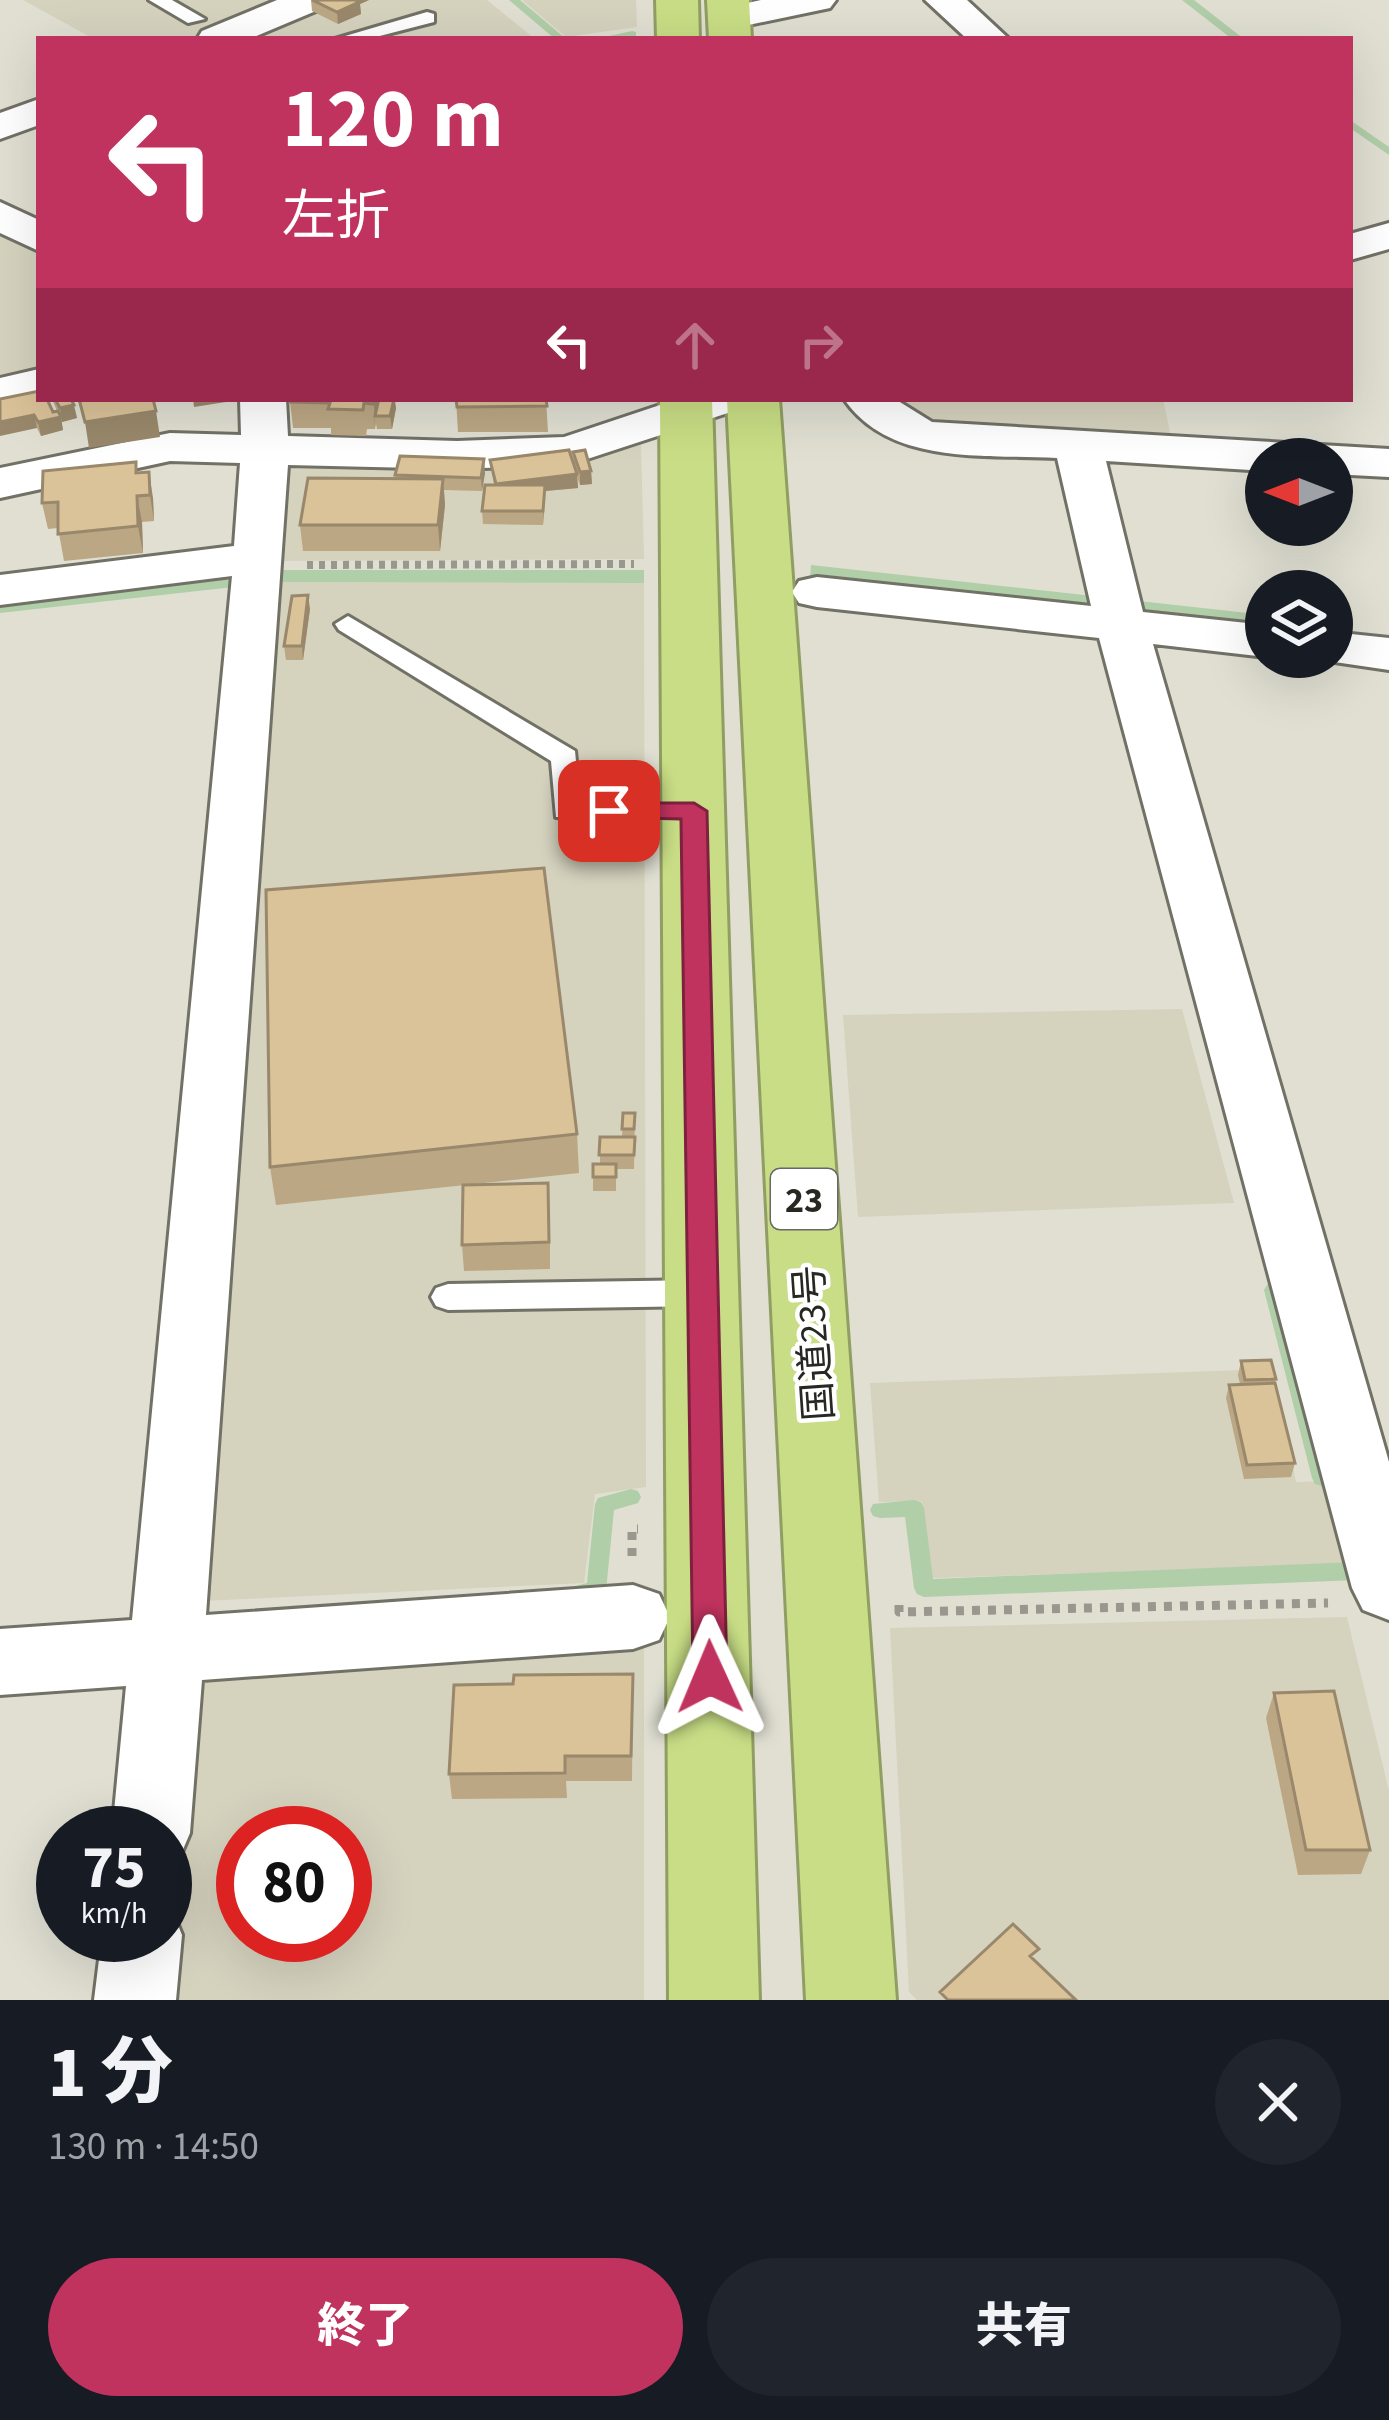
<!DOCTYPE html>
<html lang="ja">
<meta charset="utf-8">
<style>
:root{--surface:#171b24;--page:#20242c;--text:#f1f3f6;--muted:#9ea1a6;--accent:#c1335f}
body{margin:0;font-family:"Source Sans 3","Noto Sans JP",sans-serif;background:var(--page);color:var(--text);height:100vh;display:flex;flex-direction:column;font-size:45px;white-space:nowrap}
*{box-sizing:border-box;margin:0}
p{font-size:39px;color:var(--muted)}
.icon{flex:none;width:66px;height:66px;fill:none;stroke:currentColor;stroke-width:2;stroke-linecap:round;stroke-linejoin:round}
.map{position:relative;height:2000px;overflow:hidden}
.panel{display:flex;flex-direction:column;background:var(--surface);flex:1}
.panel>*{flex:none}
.banner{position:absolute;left:36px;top:36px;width:1317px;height:366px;border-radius:0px;box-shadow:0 12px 48px #0002;background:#c1335f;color:#fff;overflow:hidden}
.needle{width:78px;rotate:270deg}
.controls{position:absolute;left:1245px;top:438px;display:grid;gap:24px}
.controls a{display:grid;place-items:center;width:108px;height:108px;border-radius:50%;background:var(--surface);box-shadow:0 12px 48px #0002;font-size:60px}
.speed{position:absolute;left:36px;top:1806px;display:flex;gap:24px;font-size:60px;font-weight:700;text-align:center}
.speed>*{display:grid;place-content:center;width:156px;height:156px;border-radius:50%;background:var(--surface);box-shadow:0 12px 48px #0002;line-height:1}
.speed small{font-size:30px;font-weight:400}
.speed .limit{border:18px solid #d22;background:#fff;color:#111}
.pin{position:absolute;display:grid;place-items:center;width:102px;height:102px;color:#fff;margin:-51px;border-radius:24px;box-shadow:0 6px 18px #0006}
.me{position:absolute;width:132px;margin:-66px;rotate:359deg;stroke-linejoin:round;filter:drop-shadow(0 0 9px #0008)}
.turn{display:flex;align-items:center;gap:42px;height:252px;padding:0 48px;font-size:54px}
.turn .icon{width:156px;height:156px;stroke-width:2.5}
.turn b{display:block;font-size:84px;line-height:102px}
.lanes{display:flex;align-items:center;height:114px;padding:0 48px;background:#0003;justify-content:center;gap:60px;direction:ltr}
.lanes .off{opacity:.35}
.round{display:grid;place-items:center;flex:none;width:126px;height:126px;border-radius:63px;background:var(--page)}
.overview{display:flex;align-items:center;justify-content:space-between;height:204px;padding:0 48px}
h1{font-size:72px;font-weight:800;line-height:90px}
.primary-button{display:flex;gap:24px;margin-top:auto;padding:24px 48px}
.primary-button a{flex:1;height:138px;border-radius:72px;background:var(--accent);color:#fff;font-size:48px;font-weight:800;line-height:138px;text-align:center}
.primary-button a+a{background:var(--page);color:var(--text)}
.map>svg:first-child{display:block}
</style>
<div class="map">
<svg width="1389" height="2000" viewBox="0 0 1389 2000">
<rect width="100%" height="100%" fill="#e0dfd2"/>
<path fill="#d5d2be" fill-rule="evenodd" d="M 23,0 L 291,0 L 196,39 L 94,39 Z
M 324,0 L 487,0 L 535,39 L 231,39 Z
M 522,0 L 636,0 L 637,27 L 566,37 Z
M 0,228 L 39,251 L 39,373 L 0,381 Z
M 898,399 L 1163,399 L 1172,441 L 944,425 L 924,420 Z
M 641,445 L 644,559 L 274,561 L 280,475 L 295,465 L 506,469 L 587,460 Z
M 279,582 L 644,583 L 646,1487 L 595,1494 L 584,1583 L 201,1601 Z
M 1182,1009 L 1234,1203 L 858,1217 L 843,1015 Z
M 1273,1369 L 1296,1482 L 1337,1481 L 1359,1564 L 932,1578 L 922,1501 L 879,1502 L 870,1383 Z
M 1347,1617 L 1389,1791 L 1389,2000 L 917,2000 L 909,1992 L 890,1628 Z
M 644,1643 L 644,2000 L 164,2000 L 187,1685 L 200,1675 ZM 243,1833 L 345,1833 L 345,1935 L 243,1935 Z"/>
<path fill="#b0cea8" d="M 811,565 L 1266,615 L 1266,629 L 810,578 Z
M 278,570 L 644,570 L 644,583 L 279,582 L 0,613 L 0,602 Z"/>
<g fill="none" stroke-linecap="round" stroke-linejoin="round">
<path fill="#b0cea8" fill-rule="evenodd" d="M 509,0 L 520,0 L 566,39 L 555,39 Z
M 1182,0 L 1194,0 L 1244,39 L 1232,39 Z
M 632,31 L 636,32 L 636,36 L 595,39 Z
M 1350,120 L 1389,147 L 1389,155 L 1350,128 Z
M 1273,1283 L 1279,1285 L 1282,1290 L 1332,1478 L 1329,1484 L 1322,1486 L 1315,1484 L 1312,1478 L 1264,1290 L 1267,1285 Z
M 631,1489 L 638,1491 L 641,1497 L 638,1503 L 614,1510 L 606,1591 L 603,1597 L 579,1602 L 572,1599 L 569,1593 L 572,1587 L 587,1583 L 595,1504 L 598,1498 Z
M 914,1500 L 921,1502 L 924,1508 L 933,1579 L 1357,1562 L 1364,1565 L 1367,1571 L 1364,1577 L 1357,1580 L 924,1597 L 917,1594 L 914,1588 L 905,1517 L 880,1518 L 873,1516 L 870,1510 L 873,1504 Z"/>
<g stroke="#727166" stroke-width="6">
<path id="lane" d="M 149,0 L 172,0 L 205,19 L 188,23 Z
M 427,12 L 434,14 L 434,22 L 368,39 L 335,39 Z
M 348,616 L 575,751 L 580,802 L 694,802 L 708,811 L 694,820 L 556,817 L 551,761 L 339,630 L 335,624 Z
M 703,1280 L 715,1284 L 720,1293 L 715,1302 L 703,1306 L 448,1310 L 436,1306 L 431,1297 L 436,1288 L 448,1284 Z"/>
</g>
<g stroke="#727166" stroke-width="6">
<path id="street" d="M 277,0 L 329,0 L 323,8 L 249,39 L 197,39 L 202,31 Z
M 761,0 L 836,0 L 830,8 L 729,29 L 716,26 L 710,18 L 716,10 Z
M 925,0 L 967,0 L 1009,39 L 967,39 Z
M 39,99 L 39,125 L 0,139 L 0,113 Z
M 0,202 L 39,220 L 39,251 L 0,233 Z
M 1389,223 L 1389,249 L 1350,260 L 1350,234 Z
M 39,369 L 39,397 L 0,406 L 0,378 Z
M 240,399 L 286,399 L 288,436 L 457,441 L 564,437 L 678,399 L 747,399 L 740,409 L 569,465 L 457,469 L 288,465 L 206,1615 L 633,1585 L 659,1594 L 670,1617 L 659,1640 L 633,1649 L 202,1680 L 190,1833 L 179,1859 L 165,1864 L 165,1833 L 112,1833 L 126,1686 L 0,1695 L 0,1629 L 132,1620 L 232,576 L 0,605 L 0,575 L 234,546 L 240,463 L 170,461 L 0,498 L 0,468 L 170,433 L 241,435 Z
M 844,399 L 895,399 L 932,422 L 1389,449 L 1389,477 L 1332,474 L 1332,459 L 1266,459 L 1266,471 L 1106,461 L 1143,612 L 1266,625 L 1266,657 L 1153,644 L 1389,1462 L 1389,1620 L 1363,1610 L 1352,1588 L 1099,638 L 817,607 L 799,603 L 792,592 L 799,581 L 817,577 L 1091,606 L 1057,458 C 985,454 890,466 844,399 Z
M 1332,632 L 1389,638 L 1389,670 L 1314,659 L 1332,657 Z
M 165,1906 L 171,1908 L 182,1935 L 176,2000 L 94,2000 L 102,1935 L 165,1935 Z"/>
</g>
<g stroke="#909e63" stroke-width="6">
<path id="highway" d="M 656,0 L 698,0 L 699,39 L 657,39 Z
M 707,0 L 749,0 L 751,39 L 709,39 Z
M 660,399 L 712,399 L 759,2000 L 669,2000 Z
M 727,399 L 779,399 L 896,2000 L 806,2000 Z"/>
</g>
<path stroke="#99988e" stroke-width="8" stroke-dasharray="6 6" stroke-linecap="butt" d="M 307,565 L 634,564"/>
<path stroke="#99988e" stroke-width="9" stroke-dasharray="8 8" stroke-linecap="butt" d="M 632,1556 L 632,1529 L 638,1529
M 899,1605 L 899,1612 L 1328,1603"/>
<use href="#lane" fill="#fff" fill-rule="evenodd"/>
<use href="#street" fill="#fff" fill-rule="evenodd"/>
<use href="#highway" fill="#c8dd85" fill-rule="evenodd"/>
</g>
<path fill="#bba784" d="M 311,0 L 369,0 L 360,4 L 361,14 L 338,24 L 312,11 Z
M 0,399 L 53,412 L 57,411 L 52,399 L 71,399 L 77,418 L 62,422 L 61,420 L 63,430 L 41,436 L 37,428 Z
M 395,399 L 396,408 L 392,429 L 377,429 L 376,424 L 375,429 L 367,429 L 366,436 L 331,435 L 331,428 L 293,428 L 290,402 Z
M 456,399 L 546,399 L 548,432 L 458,432 Z
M 573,452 L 591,471 L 592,484 L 580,485 L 577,477 L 578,488 L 545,491 L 543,525 L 483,524 L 482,511 L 494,485 L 490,460 L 574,463 Z
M 138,473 L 153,498 L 154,521 L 142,522 L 143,553 L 64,561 L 58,528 L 48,529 L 42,503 Z
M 485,473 L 482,491 L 444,490 L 445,505 L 440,551 L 303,551 L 300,525 L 396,479 L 395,475 Z
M 310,609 L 303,660 L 286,660 L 284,646 Z
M 623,1113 L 635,1113 L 634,1169 L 616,1169 L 616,1191 L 593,1191 L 593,1164 L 600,1164 L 600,1137 L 622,1137 Z
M 577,1134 L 579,1173 L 276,1205 L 270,1167 Z
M 550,1210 L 550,1269 L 464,1271 L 462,1245 Z
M 1241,1361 L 1276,1379 L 1275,1383 L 1295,1463 L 1291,1477 L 1244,1479 L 1226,1398 L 1229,1385 L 1240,1384 L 1238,1375 Z
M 633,1674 L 632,1781 L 566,1781 L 567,1798 L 452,1799 L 449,1774 L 513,1684 Z
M 1274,1693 L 1370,1850 L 1361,1874 L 1298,1875 L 1266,1718 Z"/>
<path fill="#99886b" d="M 355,0 L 369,0 L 360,4 L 361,14 L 338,24 L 337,12 Z
M 193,399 L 226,399 L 226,402 L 194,407 Z
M 374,399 L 380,399 L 375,416 L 375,429 Z
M 394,399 L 396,408 L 392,429 L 390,416 Z
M 74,405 L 77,418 L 62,422 L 60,408 Z
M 156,411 L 160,437 L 89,448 L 85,422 Z
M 34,415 L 37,428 L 0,436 L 0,422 Z
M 61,417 L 63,430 L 41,436 L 38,422 Z
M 484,459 L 485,473 L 482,491 L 481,478 Z
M 591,471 L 592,484 L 580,485 L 580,472 Z
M 149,472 L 153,498 L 154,521 L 150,495 Z
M 577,474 L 578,488 L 545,491 L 543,525 L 543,511 L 496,484 Z
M 443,479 L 445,505 L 440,551 L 438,525 Z
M 137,496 L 142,522 L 143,553 L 138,526 Z
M 308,595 L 310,609 L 303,660 L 302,646 Z"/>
<path fill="#dac299" stroke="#99886b" stroke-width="3" d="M 312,0 L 355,0 L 359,2 L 337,12 Z
M 39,391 L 39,399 L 47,399 L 53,412 L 58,411 L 61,417 L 38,422 L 34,415 L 0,422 L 0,399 Z
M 55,399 L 71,399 L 74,405 L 60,408 Z
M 79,399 L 153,399 L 156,411 L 85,422 Z
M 291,399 L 374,399 L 373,404 L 364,403 L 363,410 L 328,409 L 330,403 L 290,402 Z
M 379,399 L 394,399 L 390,416 L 375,416 Z
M 456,399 L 546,399 L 547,406 L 457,407 Z
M 569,450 L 577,474 L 496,484 L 490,460 Z
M 585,450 L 591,471 L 580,472 L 573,452 Z
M 400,456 L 484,459 L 481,478 L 395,475 Z
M 136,462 L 136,473 L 149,472 L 150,495 L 137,496 L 138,526 L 58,534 L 58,502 L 42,503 L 43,471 Z
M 308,478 L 443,479 L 438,525 L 300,525 Z
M 485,485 L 545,485 L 543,511 L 482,511 Z
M 308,595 L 302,646 L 284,646 L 292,596 Z
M 544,868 L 577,1134 L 270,1167 L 266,890 Z
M 623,1113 L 635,1113 L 634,1129 L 622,1129 Z
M 600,1137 L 635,1137 L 634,1155 L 599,1155 Z
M 593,1164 L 616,1164 L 616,1177 L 593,1177 Z
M 548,1183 L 549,1242 L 462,1245 L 463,1185 Z
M 1271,1360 L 1276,1379 L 1245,1380 L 1241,1361 Z
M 1275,1383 L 1295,1463 L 1247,1465 L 1229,1385 Z
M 633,1674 L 631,1756 L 565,1756 L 565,1773 L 449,1774 L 454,1685 L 513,1684 L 514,1675 Z
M 1334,1691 L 1370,1850 L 1306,1850 L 1274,1693 Z
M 1013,1924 L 1039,1949 L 1030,1956 L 1076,2000 L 948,2000 L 940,1992 Z"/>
<path fill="#c1335f" stroke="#7d213e" stroke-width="3" d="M 609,803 L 694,803 L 707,811 L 727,1677 L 722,1688 L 710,1692 L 698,1688 L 693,1677 L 681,819 L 600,817 L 596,811 Z"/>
<g text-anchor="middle" stroke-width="9" stroke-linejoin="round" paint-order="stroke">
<rect fill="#fff" stroke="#686865" stroke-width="3" x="771" y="1169" width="66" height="60" rx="9"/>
<g font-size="36" font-weight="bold" fill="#282823">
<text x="804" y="1212">23</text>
</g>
<g font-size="39" fill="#282823" stroke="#fff">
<text transform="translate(813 1343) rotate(-94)" y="14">国道23号</text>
</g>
</g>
</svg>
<div class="controls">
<a><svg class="needle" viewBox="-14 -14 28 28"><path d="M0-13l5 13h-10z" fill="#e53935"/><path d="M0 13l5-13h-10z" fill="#9ea1a6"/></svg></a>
<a><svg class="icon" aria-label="layers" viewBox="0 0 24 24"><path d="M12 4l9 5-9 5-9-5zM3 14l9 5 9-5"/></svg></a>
</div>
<div class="speed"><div>75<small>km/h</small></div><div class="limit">80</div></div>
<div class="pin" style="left:609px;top:811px;background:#d93025"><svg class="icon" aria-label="arrive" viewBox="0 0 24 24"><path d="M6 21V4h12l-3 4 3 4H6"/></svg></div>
<svg class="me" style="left:710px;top:1677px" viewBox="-20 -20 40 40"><path d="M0-17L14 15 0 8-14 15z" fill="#c1335f" stroke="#fff" stroke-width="4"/></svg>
<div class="banner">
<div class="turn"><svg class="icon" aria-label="left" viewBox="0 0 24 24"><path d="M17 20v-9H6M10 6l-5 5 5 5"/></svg><div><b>120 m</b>左折</div></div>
<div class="lanes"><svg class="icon" aria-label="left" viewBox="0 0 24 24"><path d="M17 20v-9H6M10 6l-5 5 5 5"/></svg><svg class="icon off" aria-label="ahead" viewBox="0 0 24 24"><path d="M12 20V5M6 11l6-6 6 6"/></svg><svg class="icon off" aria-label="right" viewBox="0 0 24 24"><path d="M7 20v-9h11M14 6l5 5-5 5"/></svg></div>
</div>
</div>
<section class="panel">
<div class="overview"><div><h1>1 分</h1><p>130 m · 14:50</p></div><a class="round"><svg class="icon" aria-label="close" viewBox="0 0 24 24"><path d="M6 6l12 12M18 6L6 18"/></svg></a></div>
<div class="primary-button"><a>終了</a><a>共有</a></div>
</section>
